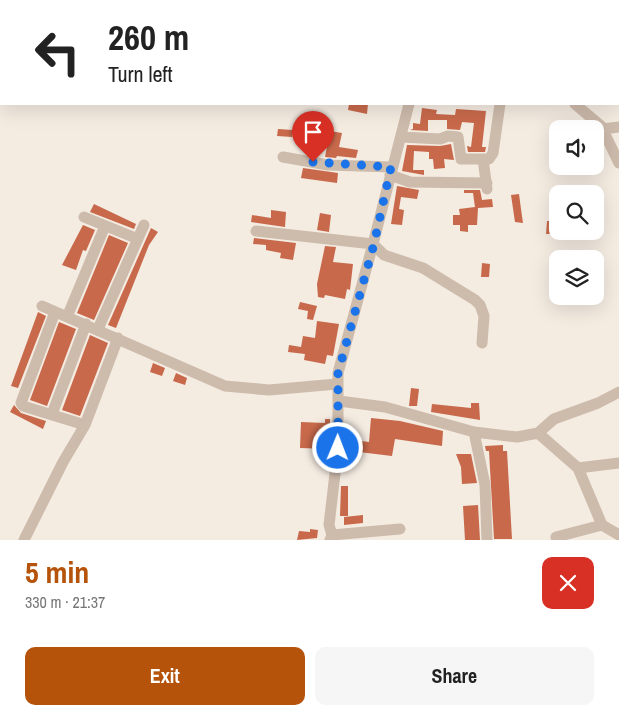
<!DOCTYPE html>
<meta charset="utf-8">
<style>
:root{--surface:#fff;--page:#f6f6f6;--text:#222;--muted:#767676;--accent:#b45309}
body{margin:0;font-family:"Archivo Narrow",sans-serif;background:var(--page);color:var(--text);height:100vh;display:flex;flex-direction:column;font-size:19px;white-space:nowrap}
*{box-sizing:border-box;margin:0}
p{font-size:16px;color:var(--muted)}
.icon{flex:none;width:28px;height:28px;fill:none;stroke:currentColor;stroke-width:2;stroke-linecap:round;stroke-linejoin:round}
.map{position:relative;height:540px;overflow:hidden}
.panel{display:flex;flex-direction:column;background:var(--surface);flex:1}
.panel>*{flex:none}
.guide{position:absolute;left:0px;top:0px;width:620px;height:105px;box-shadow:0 5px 20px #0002;background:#fff;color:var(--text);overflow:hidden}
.controls{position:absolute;left:549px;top:120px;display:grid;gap:10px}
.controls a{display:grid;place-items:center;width:55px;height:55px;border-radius:10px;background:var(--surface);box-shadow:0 5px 20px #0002;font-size:25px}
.pin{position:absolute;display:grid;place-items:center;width:42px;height:42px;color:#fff;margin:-51px -21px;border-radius:50% 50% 50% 0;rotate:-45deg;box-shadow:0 0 5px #0007}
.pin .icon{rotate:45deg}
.me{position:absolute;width:55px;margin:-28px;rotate:1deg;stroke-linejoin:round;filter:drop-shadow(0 0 4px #0008)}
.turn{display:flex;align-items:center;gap:18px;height:105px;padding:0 25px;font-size:22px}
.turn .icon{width:65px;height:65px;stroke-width:2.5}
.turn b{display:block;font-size:35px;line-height:42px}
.round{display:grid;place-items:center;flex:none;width:52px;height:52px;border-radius:10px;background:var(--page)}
.summary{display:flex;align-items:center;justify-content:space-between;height:85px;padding:0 25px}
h1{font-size:30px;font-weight:700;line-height:38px;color:var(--accent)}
.button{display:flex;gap:10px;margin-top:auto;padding:10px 25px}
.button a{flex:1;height:58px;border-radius:10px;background:var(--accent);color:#fff;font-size:20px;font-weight:700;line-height:58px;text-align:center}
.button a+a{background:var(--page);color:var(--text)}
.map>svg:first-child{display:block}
</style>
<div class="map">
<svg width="619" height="540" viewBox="0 0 619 540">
<rect width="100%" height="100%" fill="#f4ebe1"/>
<path fill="#c8694b" d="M 349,104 L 368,104 L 367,114 L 348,110 Z
M 422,108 L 437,110 L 436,114 L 455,115 L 456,109 L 486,111 L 482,147 L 486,147 L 485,152 L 468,152 L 467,146 L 471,147 L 474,123 L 462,122 L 460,130 L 447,129 L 447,120 L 428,120 L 428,131 L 410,130 L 413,129 L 413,123 L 420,124 Z
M 278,129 L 293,130 L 292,137 L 277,136 Z
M 330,131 L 342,133 L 339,147 L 358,150 L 356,158 L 337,156 L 336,158 L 325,157 Z
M 451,144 L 454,160 L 444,159 L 445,168 L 434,169 L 433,159 L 429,159 L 429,152 L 414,151 L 413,170 L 424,170 L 424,175 L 402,171 L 407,145 L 440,146 Z
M 303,168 L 338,173 L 337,183 L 301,178 Z
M 397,186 L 419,190 L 417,199 L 401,197 L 399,209 L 404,210 L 402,225 L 391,224 Z
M 464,190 L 480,190 L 482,200 L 492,199 L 493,207 L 478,208 L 477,225 L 468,225 L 468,232 L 460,231 L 460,225 L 453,225 L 453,215 L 460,215 L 459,209 L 475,207 L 473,193 L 464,193 Z
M 519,194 L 521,209 L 523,223 L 515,222 L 511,195 Z
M 94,204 L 136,224 L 134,229 L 90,212 Z
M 271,210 L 286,212 L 285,227 L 251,222 L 252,215 L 271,218 Z
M 320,213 L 331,215 L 329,232 L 317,230 Z
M 547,221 L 554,221 L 553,234 L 546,234 Z
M 83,225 L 95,230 L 86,251 L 83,250 L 76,270 L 62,265 Z
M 151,228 L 158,232 L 149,245 L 116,328 L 108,325 Z
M 109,235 L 128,243 L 94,320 L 77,313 Z
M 254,238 L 296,243 L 293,260 L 280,258 L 281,253 L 266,250 L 266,245 L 253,244 Z
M 325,246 L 336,247 L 333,262 L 353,264 L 350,290 L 347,289 L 345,299 L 325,295 L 324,298 L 318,297 L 317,284 Z
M 482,263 L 490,264 L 489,277 L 481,277 Z
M 300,302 L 317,306 L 313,320 L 307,319 L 308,311 L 298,309 Z
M 38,312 L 46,316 L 18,388 L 11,386 Z
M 317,321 L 339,324 L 333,356 L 327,355 L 325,364 L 304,360 L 305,354 L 288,352 L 289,345 L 301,347 L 303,336 L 315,338 Z
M 59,322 L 76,329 L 47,406 L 30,400 Z
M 90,335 L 108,343 L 80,416 L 62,410 Z
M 153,363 L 165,368 L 162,376 L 150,372 Z
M 176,373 L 187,378 L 185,385 L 173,381 Z
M 411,388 L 419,389 L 417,406 L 409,406 Z
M 471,403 L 479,403 L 480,420 L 431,412 L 432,404 L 471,408 Z
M 14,405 L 21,413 L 46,421 L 43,429 L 10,412 Z
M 371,418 L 400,421 L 443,431 L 442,446 L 395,439 L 392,456 L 359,452 L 361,441 L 369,442 Z
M 325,419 L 330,419 L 329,449 L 300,448 L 301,422 L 325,423 Z
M 503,445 L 503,451 L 507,451 L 512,539 L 494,539 L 489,451 L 486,451 L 485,446 Z
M 456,454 L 471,454 L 477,483 L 462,484 L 461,467 Z
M 341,486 L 348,486 L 348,516 L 340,516 Z
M 478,505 L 480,540 L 465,540 L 463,506 Z
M 363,515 L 363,523 L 344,525 L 344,517 Z
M 310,529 L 318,530 L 317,538 L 297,540 L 299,531 L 310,532 Z"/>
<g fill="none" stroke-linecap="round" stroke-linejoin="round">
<path stroke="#cdbbac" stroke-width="11" d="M 433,0 L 435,1
M 573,0 L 573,1
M 575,104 L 601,126 L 619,163
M 603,129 L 619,127
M 402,137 L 440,139 L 448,136 L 458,137 L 461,159 L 489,159 L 493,153 L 500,104
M 283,157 L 328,165 L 391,167
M 483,159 L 487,189
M 390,175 L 410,182 L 487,183
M 84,217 L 138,239
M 256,231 L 373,244 L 384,255 L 423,268 L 475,300 L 480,305 L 484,316 L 482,343
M 42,306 L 225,386 L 269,390 L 337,384
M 55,312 L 21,403 L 23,406 L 85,425
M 67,317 L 105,226
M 98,329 L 144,225
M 339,401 L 385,407 L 474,432 L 517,437 L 538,433 L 554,419 L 598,403 L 619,392
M 52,414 L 86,324
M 474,432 L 485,485 L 487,540
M 538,433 L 578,468 L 602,525 L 619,535
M 578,468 L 619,463
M 332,535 L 400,529
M 556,537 L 602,525
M 24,540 L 63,462 L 85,425 L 118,338
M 330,540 L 332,535 L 329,525 L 338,448 L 338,373 L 373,244 L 409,104"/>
</g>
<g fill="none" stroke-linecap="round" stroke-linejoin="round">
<path stroke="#1a73e8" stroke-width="9" stroke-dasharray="0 16.2" d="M 313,162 L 391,167 L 374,244 L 338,373 L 338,448"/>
</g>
</svg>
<div class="controls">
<a><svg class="icon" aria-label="sound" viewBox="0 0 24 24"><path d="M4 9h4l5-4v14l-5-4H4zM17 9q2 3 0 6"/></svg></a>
<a><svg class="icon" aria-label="search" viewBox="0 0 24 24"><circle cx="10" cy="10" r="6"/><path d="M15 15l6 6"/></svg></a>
<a><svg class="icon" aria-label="layers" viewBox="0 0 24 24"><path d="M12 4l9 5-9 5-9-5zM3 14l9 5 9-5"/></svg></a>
</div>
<div class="pin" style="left:313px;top:162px;background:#d93025"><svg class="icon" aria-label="arrive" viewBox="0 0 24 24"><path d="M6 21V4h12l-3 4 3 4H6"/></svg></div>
<svg class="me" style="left:338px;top:448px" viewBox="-20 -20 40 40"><circle r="17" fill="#1a73e8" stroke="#fff" stroke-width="3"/><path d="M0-11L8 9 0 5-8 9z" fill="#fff"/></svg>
<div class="guide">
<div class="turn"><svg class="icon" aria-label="left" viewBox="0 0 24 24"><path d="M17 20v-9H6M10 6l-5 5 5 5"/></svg><div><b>260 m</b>Turn left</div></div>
</div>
</div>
<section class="panel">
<div class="summary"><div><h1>5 min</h1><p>330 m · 21:37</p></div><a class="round" style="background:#d93025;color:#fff"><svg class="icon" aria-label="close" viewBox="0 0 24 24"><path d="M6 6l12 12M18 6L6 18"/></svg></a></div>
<div class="button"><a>Exit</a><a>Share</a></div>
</section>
